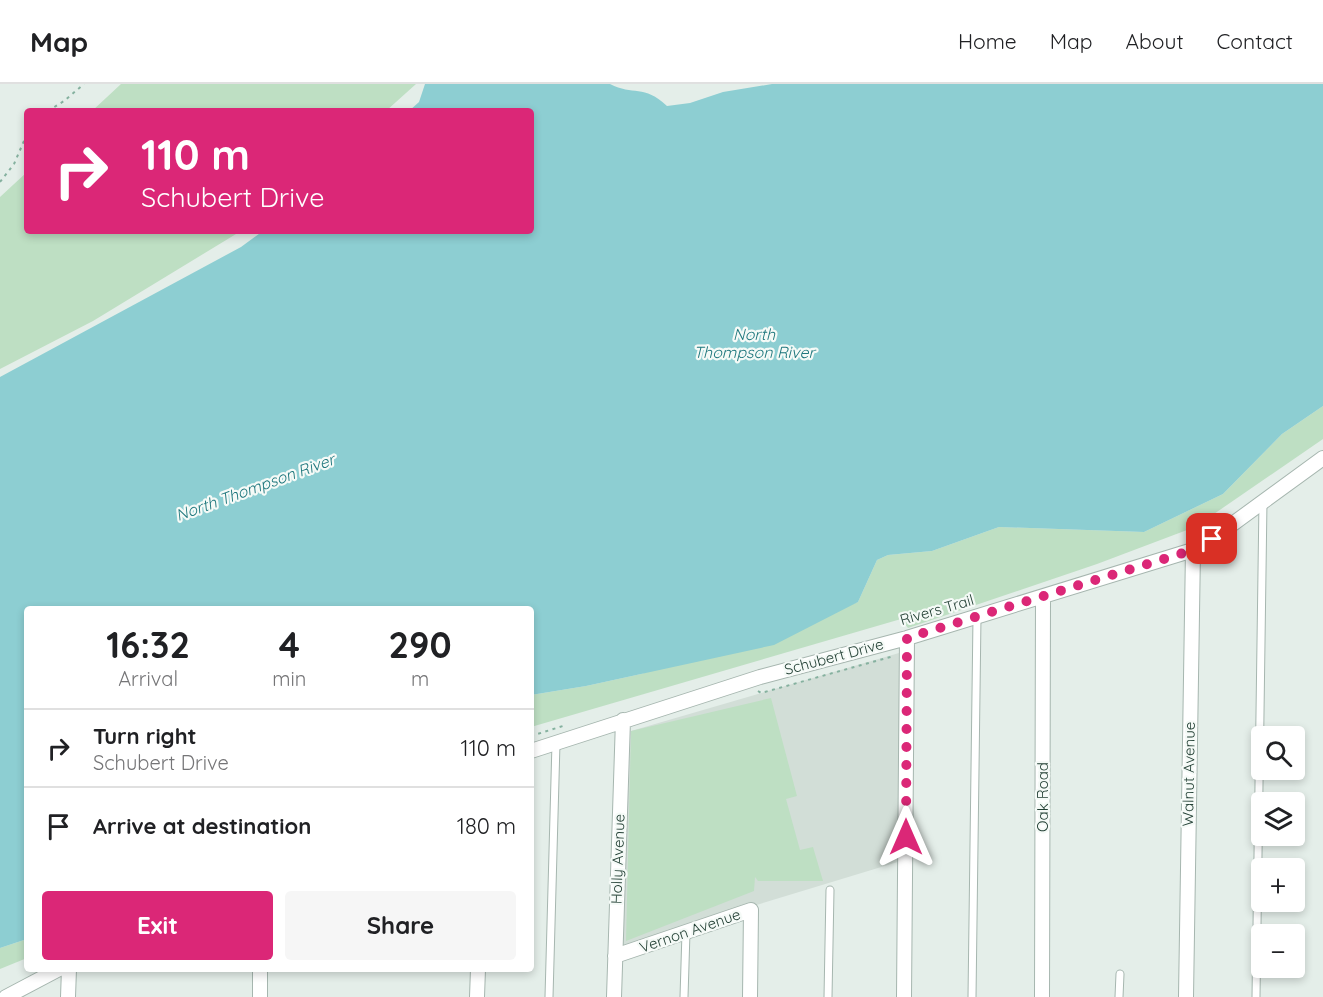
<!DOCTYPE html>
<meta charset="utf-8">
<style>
:root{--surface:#fff;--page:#f6f6f6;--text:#202124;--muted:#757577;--line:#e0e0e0;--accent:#db2777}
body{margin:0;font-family:Quicksand,sans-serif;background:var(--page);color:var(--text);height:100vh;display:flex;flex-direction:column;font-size:22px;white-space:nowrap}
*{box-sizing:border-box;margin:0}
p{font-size:20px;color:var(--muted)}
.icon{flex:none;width:33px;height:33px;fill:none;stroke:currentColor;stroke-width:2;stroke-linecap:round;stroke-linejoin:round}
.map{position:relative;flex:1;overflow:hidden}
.side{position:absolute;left:24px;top:522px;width:510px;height:366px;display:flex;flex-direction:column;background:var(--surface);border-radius:6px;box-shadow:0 3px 9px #0003}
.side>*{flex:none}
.guide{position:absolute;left:24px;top:24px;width:510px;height:126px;border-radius:6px;box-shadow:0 3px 9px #0003;background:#db2777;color:#fff;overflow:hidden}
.fabs{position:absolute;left:1251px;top:642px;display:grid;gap:12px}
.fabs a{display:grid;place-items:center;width:54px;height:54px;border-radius:6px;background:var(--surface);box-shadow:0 3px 9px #0003;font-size:30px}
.pin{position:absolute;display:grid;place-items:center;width:51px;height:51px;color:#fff;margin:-26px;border-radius:12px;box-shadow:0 3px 9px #0006}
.me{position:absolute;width:66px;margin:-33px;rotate:0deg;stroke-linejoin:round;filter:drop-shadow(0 0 4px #0008)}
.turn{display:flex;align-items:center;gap:21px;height:126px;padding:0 18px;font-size:27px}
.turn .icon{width:78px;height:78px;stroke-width:2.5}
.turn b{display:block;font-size:42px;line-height:51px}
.eta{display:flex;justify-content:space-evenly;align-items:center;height:102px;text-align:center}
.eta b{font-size:36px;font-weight:700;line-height:42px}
.primary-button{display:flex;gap:12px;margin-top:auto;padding:12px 18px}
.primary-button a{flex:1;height:69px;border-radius:6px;background:var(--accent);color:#fff;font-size:24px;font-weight:700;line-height:69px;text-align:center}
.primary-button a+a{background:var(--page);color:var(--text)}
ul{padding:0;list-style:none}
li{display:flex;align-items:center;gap:18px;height:78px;padding:0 18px;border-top:2px solid var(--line)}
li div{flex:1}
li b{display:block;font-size:22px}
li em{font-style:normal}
header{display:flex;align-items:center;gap:36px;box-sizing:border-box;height:84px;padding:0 30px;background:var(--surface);border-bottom:2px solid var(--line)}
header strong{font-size:28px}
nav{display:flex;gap:33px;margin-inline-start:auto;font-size:21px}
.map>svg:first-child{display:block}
</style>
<header>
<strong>Map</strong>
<nav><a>Home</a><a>Map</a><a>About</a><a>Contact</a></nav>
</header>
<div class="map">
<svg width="1323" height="913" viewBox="0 0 1323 913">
<rect width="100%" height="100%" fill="#e4eee9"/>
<path fill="#d2ded7" d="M 899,569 L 901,777 L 622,862 L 631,647 Z"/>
<path fill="#bedfc3" d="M 121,0 L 416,0 L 386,27 L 92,27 Z
M 27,88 L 27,147 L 241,147 L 93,237 L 0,285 L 0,113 Z
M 1323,322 L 1323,355 L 1195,443 L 1097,480 L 908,544 L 901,535 L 531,643 L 531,611 L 586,602 L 641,590 L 858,518 L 877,476 L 888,471 L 932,467 L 999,443 L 1144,448 L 1223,410 L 1282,350 Z
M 771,614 L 797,712 L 786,715 L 800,766 L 813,763 L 823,797 L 758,797 L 755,793 L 754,807 L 626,857 L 631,647 Z
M 27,855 L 27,874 L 0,885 L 0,864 Z"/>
<path fill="#8dced2" d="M 425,0 L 610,0 C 633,12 644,0 667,22 L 690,19 L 723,8 L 772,0 L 1323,0 L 1323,322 L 1282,350 L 1223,410 L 1144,448 L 999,443 L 932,467 L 888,471 L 877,476 L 858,518 L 774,561 L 586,602 L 531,611 L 531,525 L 27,525 L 27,855 L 0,864 L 0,293 L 241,163 L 263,147 L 531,147 L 531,27 L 409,27 L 419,18 Z"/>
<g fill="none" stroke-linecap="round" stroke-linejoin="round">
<g stroke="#a6b6af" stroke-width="9">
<path id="service" d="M 549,913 L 556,659
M 684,913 L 686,848
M 828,913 L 830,806
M 972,913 L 977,533
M 1119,913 L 1120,890
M 1256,913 L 1263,417"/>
</g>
<g stroke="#a6b6af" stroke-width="16">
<path id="minor" d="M 531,667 L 760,593 L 907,554 L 1193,466 L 1212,455 L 1323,374
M 615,872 L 751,826 L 750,913
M 6,913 L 59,885
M 68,913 L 69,885
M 260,913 L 260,885
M 477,913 L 478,885
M 614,913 L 623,636
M 904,913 L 907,554
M 1042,913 L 1043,513
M 1186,913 L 1193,466"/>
</g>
<path stroke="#85b19f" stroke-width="2" stroke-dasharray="3 4.5" stroke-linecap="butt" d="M 48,27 L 64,17 L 84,0
M 0,98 L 14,80 L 27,50
M 758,607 L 761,609 L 894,572
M 531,652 L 563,642"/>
<use href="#service" stroke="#fff" stroke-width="7"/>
<use href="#minor" stroke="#fff" stroke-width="14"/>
</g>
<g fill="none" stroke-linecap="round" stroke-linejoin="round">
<path stroke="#db2777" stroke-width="10" stroke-dasharray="0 18" d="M 906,753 L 907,554 L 1193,466 L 1212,455"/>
</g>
<g text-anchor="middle" stroke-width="4.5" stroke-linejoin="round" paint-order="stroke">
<g font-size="15" fill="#234035" stroke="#f5faf7">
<text transform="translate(937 526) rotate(-16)" y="5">Rivers Trail</text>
<text transform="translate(834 573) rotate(-15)" y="5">Schubert Drive</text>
<text transform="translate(1189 690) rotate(-89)" y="5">Walnut Avenue</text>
<text transform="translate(1043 713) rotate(-90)" y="5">Oak Road</text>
<text transform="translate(618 775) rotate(-88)" y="5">Holly Avenue</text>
<text transform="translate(690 847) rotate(-19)" y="5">Vernon Avenue</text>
</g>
<g font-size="16" font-style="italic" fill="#1d767c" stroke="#f5faf7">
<text x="754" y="256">North<tspan x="754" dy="18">Thompson River</tspan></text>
<text transform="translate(255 403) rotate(-20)" y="6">North Thompson River</text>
</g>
</g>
</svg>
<div class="fabs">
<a><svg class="icon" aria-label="search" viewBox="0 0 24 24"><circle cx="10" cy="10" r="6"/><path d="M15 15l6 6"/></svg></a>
<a><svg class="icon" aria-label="layers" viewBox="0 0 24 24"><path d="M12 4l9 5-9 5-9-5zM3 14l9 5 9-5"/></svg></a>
<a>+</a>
<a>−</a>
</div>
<div class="pin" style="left:1212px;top:455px;background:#d93025"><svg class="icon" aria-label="arrive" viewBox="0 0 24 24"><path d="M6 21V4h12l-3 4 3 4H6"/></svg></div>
<svg class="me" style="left:906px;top:753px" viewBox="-20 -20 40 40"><path d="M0-17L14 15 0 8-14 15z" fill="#db2777" stroke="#fff" stroke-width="4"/></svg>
<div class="guide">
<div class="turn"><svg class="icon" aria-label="right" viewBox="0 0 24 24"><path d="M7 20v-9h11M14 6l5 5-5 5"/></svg><div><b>110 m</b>Schubert Drive</div></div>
</div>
<section class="side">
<div class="eta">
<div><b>16:32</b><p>Arrival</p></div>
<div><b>4</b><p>min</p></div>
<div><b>290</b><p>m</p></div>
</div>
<ul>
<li><svg class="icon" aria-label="right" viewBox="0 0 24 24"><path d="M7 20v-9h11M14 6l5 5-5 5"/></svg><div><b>Turn right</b><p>Schubert Drive</p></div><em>110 m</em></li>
<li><svg class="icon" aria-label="arrive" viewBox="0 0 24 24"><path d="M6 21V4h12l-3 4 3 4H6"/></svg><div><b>Arrive at destination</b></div><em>180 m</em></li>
</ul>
<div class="primary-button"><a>Exit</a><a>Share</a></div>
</section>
</div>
